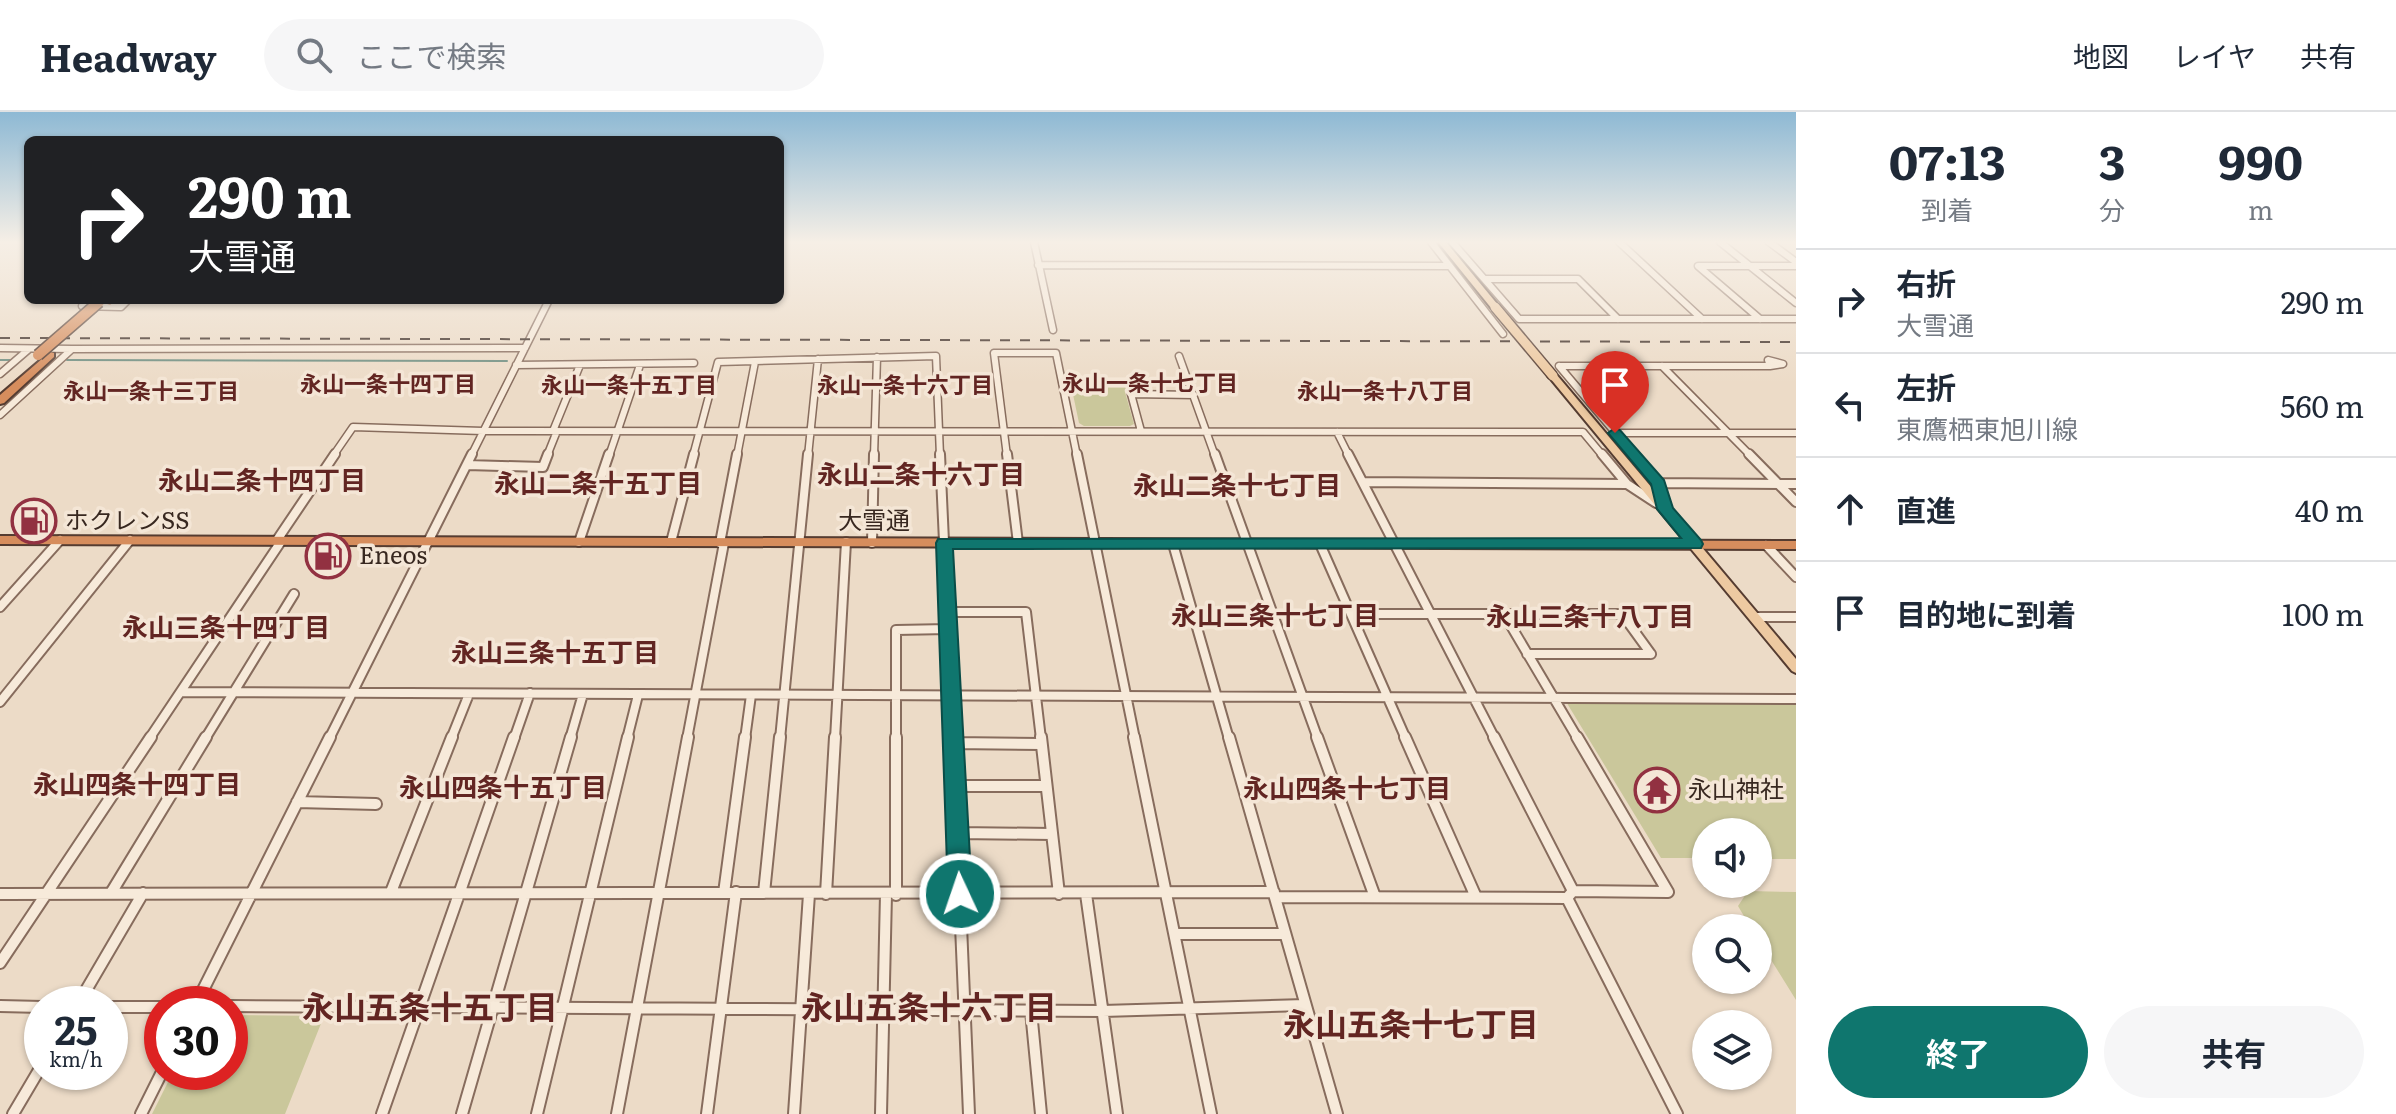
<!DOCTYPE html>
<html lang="ja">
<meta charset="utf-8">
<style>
:root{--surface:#fff;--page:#f6f6f7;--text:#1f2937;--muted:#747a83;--line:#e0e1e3;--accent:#0f766e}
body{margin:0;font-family:Literata,"Noto Sans JP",serif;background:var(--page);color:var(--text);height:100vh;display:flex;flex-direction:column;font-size:30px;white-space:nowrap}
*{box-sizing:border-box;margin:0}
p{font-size:26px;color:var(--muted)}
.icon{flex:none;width:44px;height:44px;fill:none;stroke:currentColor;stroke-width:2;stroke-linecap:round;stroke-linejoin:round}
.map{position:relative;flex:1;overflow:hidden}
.sheet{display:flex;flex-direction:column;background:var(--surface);width:600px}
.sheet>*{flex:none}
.banner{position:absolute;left:24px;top:24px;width:760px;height:168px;border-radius:12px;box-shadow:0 2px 6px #0004;background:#202124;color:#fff;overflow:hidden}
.buttons{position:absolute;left:1692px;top:706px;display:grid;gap:16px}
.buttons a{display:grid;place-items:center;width:80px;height:80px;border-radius:50%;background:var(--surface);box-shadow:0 2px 6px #0004;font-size:40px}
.speed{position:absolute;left:24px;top:874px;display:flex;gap:16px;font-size:40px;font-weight:700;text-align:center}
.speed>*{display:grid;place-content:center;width:104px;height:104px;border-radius:50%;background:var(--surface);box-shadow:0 2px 6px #0004;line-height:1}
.speed small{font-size:20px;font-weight:400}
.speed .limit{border:12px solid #d22;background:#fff;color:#111}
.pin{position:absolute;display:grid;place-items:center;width:68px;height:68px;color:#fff;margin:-82px -34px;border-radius:50% 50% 50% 0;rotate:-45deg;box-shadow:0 0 8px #0007}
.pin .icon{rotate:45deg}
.me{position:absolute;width:88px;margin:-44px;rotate:357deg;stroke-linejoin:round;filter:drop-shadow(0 0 6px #0008)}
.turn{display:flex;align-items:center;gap:28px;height:168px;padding:0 32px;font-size:36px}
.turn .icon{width:104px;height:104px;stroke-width:2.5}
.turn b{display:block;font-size:56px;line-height:68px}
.eta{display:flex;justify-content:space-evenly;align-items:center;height:136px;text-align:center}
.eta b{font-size:48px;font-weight:700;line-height:56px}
.cta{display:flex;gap:16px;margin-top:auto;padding:16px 32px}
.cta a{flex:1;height:92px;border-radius:48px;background:var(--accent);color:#fff;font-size:32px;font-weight:700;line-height:92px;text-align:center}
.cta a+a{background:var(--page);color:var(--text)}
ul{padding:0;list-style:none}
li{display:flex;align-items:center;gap:24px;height:104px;padding:0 32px;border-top:2px solid var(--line)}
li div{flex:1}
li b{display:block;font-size:30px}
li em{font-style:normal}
header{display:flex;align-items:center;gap:48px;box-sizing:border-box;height:112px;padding:0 40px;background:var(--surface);border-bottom:2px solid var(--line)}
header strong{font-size:38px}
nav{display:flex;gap:44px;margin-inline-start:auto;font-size:28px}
.search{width:560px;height:72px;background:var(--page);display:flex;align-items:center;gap:20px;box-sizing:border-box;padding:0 28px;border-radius:44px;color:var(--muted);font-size:30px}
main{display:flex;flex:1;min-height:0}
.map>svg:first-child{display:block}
</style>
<header>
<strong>Headway</strong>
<div class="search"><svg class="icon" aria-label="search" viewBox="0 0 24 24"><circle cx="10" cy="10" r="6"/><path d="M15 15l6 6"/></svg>ここで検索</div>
<nav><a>地図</a><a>レイヤ</a><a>共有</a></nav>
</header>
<main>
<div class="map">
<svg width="1796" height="1002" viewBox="0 0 1796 1002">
<rect width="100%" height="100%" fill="#ecdbc7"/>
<path fill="#cac79b" d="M 1070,268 L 1147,269 L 1150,281 L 1125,280 L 1134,312 L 1130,314 L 1084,314 L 1079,311 Z
M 1565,588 L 1796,591 L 1796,747 L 1758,747 L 1758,720 L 1706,720 L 1706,746 L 1661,746 Z
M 1748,779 L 1796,780 L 1796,888 L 1758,827 L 1758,816 L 1751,816 L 1738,794 Z
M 230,903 L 324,904 L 285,1002 L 152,1002 L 173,960 L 230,960 Z"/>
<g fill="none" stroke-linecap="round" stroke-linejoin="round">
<path stroke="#6f8e81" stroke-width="2" d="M 0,248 L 10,248
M 67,248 L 507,249"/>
<g stroke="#876c5d" stroke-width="9">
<path id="street-far2" d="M 1034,130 L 1053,218
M 1431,130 L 1503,222
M 1452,130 L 1519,207 L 1796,207
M 1619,130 L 1702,207
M 1720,130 L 1796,191
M 1769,130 L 1796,150
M 1038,153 L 1449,154
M 1485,167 L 1578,167 L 1618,207
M 89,188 L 82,194 L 121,195 L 128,188
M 1760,207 L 1698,154 L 1796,154
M 0,236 L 72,237 L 0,303
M 72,237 L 525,236
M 1179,244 L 1215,344
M 1768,248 L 1783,252 L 1770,254 Z
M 516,253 L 694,251
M 1559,254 L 1770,254
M 1559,254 L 1635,344
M 1662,254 L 1751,344
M 0,262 L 29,237
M 553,319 L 580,253
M 1141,319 L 1131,282 L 1194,283
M 1337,320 L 1349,344
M 1615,321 L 1796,321
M 333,344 L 353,315 L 483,319 L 1583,320 L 1603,344
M 471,344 L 549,188
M 547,344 L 557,319
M 609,344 L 640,253
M 693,344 L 718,250 L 936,244 L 940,344
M 737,344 L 755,250
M 808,344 L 818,247
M 874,344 L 877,245
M 1007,344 L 994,241 L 1056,241 L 1077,344"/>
</g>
<g stroke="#876c5d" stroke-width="12">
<path id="street-far1" d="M 940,342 L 953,627
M 1007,342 L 1018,431
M 1077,342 L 1135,627
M 1215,342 L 1318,627
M 1348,342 L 1495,627
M 1602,342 L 1627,372
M 1634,342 L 1658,371 L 1665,396
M 1749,342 L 1796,390
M 467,353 L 543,355 L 548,342
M 1363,370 L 1627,372 L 1656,391
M 1658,371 L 1796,372
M 277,428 L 335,342
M 579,430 L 609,342
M 671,430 L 694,342
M 720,431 L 737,342
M 872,431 L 874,342
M 1173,432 L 1229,627
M 1320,432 L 1406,627
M 1766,433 L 1796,465
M 0,495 L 60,428
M 948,500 L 1026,500 L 1041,627
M 1351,502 L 1622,502 L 1651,542
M 1504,502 L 1578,627
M 1754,505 L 1796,505
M 1527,542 L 1651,542
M 182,580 L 1796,587
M 0,590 L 130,428
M 149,627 L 282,428
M 205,627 L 294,482
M 329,627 L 472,342
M 451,627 L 469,582
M 514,627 L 530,581
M 570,627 L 583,582
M 627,627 L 638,583
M 687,627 L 724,431
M 745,627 L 751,583
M 780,627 L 808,342
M 835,627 L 846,430
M 896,627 L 896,518 L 948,517"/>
</g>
<g stroke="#876c5d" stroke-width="14">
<path id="street" d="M 896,625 L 896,783
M 953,625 L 969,1002
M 1041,625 L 1059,782
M 1134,625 L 1211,1002
M 1229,625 L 1337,1002
M 1317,625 L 1375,785
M 1405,625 L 1476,785
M 1494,625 L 1573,779
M 1577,625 L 1668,780
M 953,631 L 1041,632
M 955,674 L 1046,674
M 297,690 L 376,692
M 957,721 L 1052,722
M 391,780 L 452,625
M 111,781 L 206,625
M 724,781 L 745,625
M 764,781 L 780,625
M 0,782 L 1274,780
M 826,782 L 835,625
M 1086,782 L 1117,1002
M 1275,785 L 1567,786 L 1573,779 L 1668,780
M 1567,786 L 1677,1002
M 1175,822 L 1285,822
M 0,851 L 151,625
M 78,892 L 143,781
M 196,892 L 330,625
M 0,894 L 42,895
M 230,894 L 1103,899 L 1305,893
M 110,895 L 162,895
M 1031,899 L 1041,1002
M 13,1002 L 42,953
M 141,1002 L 162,960
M 382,1002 L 514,625
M 462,1002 L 571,625
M 537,1002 L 628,625
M 617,1002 L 688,625
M 707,1002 L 736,780
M 794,1002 L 809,782
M 881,1002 L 886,782"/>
</g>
<g stroke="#553c31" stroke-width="4">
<path id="primary" d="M 1438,130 L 1446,130 L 1498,193 L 1498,197 L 1492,197 Z
M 1553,261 L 1556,262 L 1796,547 L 1796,561 L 1792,559 L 1550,266 L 1548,264 Z"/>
</g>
<g stroke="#553c31" stroke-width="4">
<path id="highway" d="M 107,188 L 117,188 L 110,193 L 107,192 Z
M 50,240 L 54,241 L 54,245 L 4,291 L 0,292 L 0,283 Z
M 0,424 L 1796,429 L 1796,437 L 0,432 Z"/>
</g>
<use href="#street-far2" stroke="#f7eada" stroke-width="6"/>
<use href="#street-far1" stroke="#f7eada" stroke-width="8"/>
<use href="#street" stroke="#f7eada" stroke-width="10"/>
<use href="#primary" fill="#edc9a1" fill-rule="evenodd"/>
<use href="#highway" fill="#d68d5d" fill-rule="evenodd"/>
<path stroke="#382820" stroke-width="2" stroke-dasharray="10 10" stroke-linecap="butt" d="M 0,226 L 1796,230"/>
<g stroke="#553c31" stroke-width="12" stroke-linecap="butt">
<path id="primary-bridge" d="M 1495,195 L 1553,264"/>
</g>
<g stroke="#553c31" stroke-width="13" stroke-linecap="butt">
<path id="highway-bridge" d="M 38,243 L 99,190"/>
</g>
<use href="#primary-bridge" stroke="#edc9a1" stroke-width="9"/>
<use href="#highway-bridge" stroke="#d68d5d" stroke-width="10"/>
</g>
<linearGradient id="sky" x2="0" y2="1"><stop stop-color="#8eb9d4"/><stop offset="0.48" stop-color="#f6efe6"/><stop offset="1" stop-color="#f6efe6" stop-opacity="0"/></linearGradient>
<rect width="1796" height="271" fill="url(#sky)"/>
<path fill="#0f766e" stroke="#0a4d48" stroke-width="2" d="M 1615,316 L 1620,318 L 1664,368 L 1673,396 L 1701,428 L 1703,432 L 1701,436 L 953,437 L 972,782 L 968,790 L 960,793 L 952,790 L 948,782 L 936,431 L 938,427 L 1681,426 L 1657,397 L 1651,372 L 1608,321 Z"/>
<defs>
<g id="fuel-ring" transform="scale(2.3)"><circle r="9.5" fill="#f4e6d6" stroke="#923141" stroke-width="1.5"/><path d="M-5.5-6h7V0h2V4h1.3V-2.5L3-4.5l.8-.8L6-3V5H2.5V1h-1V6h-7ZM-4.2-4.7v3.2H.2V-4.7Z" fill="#923141"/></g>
<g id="temple-ring" transform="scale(2.3)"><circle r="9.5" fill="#f4e6d6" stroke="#923141" stroke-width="1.5"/><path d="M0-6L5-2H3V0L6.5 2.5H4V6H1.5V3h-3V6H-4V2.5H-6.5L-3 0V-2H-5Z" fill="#923141"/></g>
</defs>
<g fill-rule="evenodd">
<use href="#fuel-ring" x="34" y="409"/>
<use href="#fuel-ring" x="328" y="444"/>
<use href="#temple-ring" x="1657" y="678"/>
</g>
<g text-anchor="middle" stroke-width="7" stroke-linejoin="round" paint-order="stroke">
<g font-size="22" font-weight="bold" fill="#622522" stroke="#f4e6d6">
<text x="1150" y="279">永山一条十七丁目</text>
<text x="388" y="280">永山一条十四丁目</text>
<text x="629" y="281">永山一条十五丁目</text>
<text x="905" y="281">永山一条十六丁目</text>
<text x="151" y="287">永山一条十三丁目</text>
<text x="1385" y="287">永山一条十八丁目</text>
</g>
<g font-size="24" fill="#382820" stroke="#f4e6d6" text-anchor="start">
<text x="65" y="417">ホクレンSS</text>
<text x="359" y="452">Eneos</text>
<text x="1688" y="686">永山神社</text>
</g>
<g font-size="24" fill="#382820" stroke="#f4e6d6">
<text x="874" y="417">大雪通</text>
</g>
<g font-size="26" font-weight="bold" fill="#622522" stroke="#f4e6d6">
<text x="921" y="372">永山二条十六丁目</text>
<text x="262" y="378">永山二条十四丁目</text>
<text x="598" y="381">永山二条十五丁目</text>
<text x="1237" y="383">永山二条十七丁目</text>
<text x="1275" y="513">永山三条十七丁目</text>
<text x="1590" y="514">永山三条十八丁目</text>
<text x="226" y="525">永山三条十四丁目</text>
<text x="555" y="550">永山三条十五丁目</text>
<text x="137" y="682">永山四条十四丁目</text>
<text x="503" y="685">永山四条十五丁目</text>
<text x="1347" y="686">永山四条十七丁目</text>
</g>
<g font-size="32" font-weight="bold" fill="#622522" stroke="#f4e6d6">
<text x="430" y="907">永山五条十五丁目</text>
<text x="929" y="907">永山五条十六丁目</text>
<text x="1411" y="924">永山五条十七丁目</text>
</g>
</g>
</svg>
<div class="buttons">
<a><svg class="icon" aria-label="sound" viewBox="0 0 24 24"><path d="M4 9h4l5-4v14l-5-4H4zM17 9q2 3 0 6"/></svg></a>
<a><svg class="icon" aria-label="search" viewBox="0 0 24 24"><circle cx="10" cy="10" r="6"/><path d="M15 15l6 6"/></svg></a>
<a><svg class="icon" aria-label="layers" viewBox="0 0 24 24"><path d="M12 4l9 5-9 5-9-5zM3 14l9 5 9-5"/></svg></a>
</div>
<div class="speed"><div>25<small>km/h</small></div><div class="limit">30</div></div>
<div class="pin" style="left:1615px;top:321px;background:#d93025"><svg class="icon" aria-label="arrive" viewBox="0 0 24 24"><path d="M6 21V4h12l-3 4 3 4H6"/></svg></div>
<svg class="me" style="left:960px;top:782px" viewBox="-20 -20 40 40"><circle r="17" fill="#0f766e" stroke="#fff" stroke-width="3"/><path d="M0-11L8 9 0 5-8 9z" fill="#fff"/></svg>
<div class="banner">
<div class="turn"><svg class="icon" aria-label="right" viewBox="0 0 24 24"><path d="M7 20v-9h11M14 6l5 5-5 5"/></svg><div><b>290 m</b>大雪通</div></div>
</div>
</div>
<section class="sheet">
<div class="eta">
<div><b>07:13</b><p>到着</p></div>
<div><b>3</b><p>分</p></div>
<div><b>990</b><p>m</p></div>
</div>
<ul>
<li><svg class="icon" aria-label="right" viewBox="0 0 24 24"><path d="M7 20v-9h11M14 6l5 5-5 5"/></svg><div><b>右折</b><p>大雪通</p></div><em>290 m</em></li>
<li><svg class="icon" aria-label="left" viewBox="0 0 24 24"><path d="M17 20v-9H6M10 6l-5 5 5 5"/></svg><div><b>左折</b><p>東鷹栖東旭川線</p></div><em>560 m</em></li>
<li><svg class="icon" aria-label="ahead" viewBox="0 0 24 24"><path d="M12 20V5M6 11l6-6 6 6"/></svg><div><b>直進</b></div><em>40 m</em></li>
<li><svg class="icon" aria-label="arrive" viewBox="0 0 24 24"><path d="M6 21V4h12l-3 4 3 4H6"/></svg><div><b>目的地に到着</b></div><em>100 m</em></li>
</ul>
<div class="cta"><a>終了</a><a>共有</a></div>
</section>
</main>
